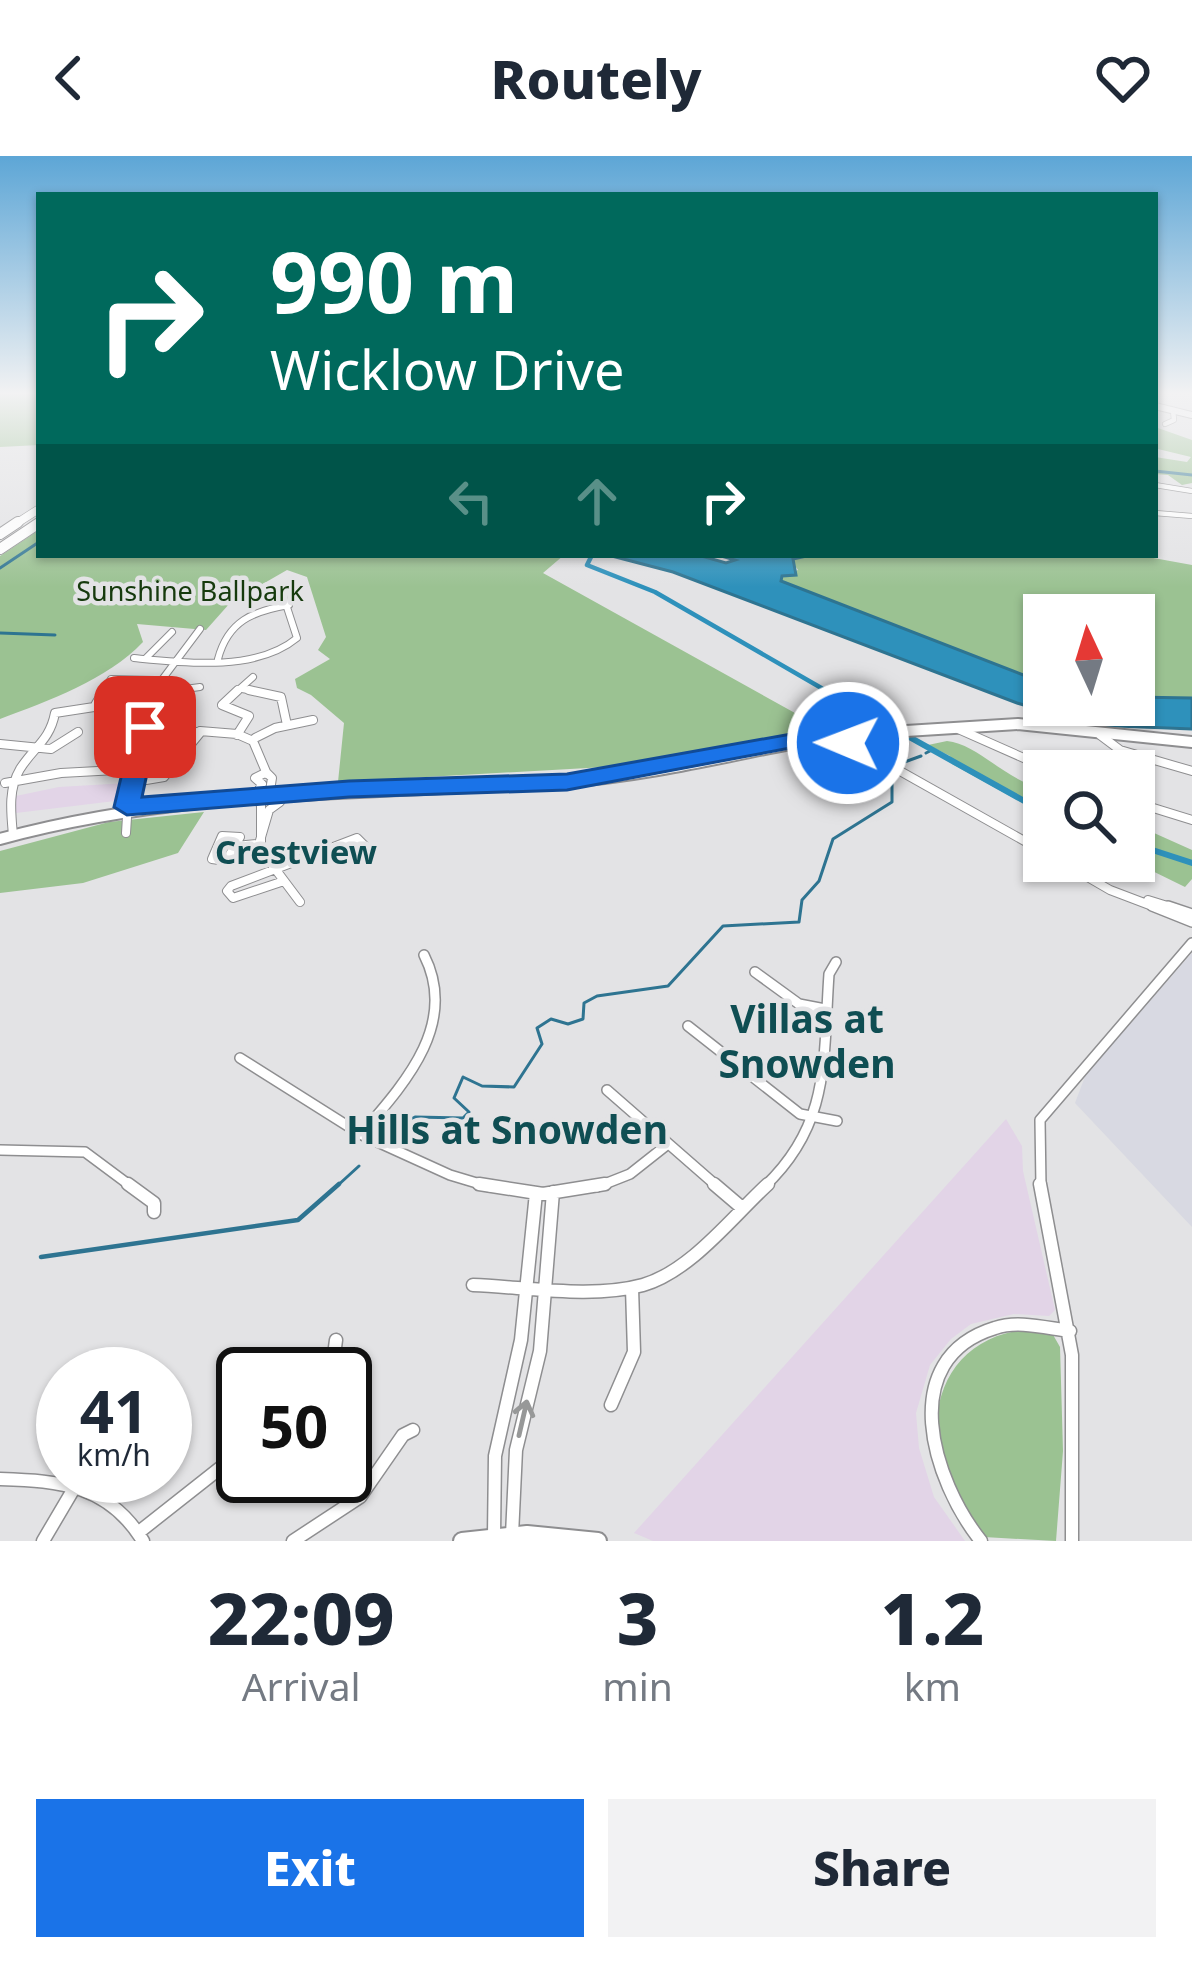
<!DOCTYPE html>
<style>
:root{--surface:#fff;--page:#f2f2f3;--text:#1f2937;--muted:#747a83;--accent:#1a73e8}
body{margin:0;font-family:"Noto Sans",sans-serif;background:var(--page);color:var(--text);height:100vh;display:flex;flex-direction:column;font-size:45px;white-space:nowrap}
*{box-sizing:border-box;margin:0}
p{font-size:39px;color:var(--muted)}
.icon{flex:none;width:66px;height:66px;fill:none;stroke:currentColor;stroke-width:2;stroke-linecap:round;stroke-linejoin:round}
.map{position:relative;height:1385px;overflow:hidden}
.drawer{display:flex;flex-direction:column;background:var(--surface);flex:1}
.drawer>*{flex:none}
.guide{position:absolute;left:36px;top:36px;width:1122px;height:366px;border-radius:0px;box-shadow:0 3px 9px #0004;background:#00695c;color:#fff;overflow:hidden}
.needle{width:78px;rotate:356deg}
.fabs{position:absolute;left:1023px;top:438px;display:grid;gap:24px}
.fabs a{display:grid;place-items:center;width:132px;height:132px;border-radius:0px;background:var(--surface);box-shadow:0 3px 9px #0004;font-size:60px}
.speed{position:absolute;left:36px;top:1191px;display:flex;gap:24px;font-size:60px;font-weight:700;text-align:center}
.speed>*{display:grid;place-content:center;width:156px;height:156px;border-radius:50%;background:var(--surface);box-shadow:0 3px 9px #0004;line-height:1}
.speed small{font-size:30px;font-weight:400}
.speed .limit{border:6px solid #111;border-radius:18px;background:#fff;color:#111}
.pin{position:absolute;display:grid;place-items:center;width:102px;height:102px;color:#fff;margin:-51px;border-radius:24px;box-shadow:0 6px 18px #0006}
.me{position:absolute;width:132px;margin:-66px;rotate:271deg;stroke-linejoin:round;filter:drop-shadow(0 0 9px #0008)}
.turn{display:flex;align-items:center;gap:42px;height:252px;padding:0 36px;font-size:54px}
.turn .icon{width:156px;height:156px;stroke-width:2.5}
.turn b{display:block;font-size:84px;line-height:102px}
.lanes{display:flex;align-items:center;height:114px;padding:0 36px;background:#0003;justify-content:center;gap:60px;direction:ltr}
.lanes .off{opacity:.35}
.eta{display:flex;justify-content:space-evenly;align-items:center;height:204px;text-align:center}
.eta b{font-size:72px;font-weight:800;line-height:84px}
.primary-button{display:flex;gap:24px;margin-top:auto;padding:24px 36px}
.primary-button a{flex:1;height:138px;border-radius:0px;background:var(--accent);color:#fff;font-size:48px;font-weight:800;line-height:138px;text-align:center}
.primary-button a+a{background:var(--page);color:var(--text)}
header{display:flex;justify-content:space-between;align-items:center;height:156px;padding:0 36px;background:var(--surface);font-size:54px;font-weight:800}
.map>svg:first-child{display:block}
</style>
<header><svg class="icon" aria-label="back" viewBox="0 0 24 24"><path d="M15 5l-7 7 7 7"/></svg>Routely<svg class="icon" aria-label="heart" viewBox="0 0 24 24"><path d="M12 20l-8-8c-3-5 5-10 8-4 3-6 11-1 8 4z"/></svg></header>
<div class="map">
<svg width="1192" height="1385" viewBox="0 0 1192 1385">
<rect width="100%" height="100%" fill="#e3e3e5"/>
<path fill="#e2d4e7" d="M 127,627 L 123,644 L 16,657 L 6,642 L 59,631 Z
M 1006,963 L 1022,990 L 1023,1015 L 1055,1154 L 1049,1160 L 1014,1158 L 971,1168 L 951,1183 L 930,1209 L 916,1257 L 919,1292 L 934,1341 L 965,1385 L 653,1385 L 634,1377 Z"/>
<path fill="#d8d9e2" d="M 1192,797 L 1192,1071 L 1075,947 L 1086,918 Z"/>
<path fill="#9bc292" d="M 0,237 L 39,237 L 39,289 L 0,291 Z
M 1155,271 L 1192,284 L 1192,327 L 1182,329 L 1168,319 L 1155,318 L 1155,301 L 1187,306 L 1191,301 L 1158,293 Z
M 39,374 L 39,399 L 564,399 L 543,417 L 822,572 L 623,610 L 338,626 L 344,567 L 311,539 L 297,532 L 295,523 L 330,503 L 318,494 L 326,481 L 307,421 L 287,414 L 230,447 L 206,474 L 137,468 L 143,486 C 107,524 48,545 0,563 L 0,400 Z
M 811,399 L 1137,399 L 1192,409 L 1192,542 L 1134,541 L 1134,459 L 1044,459 L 1044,527 L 780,425 L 781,420 L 798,414 L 791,404 Z
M 947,585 C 978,588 1006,625 1044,633 L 1044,659 L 952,608 L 950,600 L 928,589 Z
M 204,656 L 178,697 L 83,727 L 0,737 L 0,695 L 109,666 Z
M 1134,668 L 1192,694 L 1192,723 L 1185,731 L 1132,705 Z
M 1016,1175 L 1052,1177 L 1060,1191 L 1063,1295 L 1056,1385 L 984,1381 C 975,1369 964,1357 957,1343 C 918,1278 934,1190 1016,1175 Z"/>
<path fill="#2e91bb" stroke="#2e7491" stroke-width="3" d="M 608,399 L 698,399 L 726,407 L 735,404 L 718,399 L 811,399 L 793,403 L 796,419 L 782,420 L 781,425 L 1044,527 L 1044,549 L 1134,549 L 1134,541 L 1192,542 L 1192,573 L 1092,569 L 1017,547 L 673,416 Z"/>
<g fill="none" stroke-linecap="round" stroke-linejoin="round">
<path stroke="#2e7491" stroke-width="3" d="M 1155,315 L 1192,319
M 0,412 L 39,386
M 0,477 L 55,479
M 926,597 L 932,594
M 902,607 L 921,600
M 398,970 L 415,961 L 463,962 L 469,956 L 454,942 L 463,921 L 482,930 L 514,931 L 542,888 L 537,872 L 551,863 L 568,868 L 583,863 L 584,847 L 597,840 L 668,830 L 723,770 L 799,766 L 802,744 L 819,725 L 833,683 L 892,646 L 892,619
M 336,1031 L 359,1010"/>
<path stroke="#2e7491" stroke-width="4.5" d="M 41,1101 L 298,1064 L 339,1028"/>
<path stroke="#2e91bb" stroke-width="4.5" d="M 592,399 L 587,409 L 655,436 L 830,537"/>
<path stroke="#2e91bb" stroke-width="6" d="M 825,534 L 1044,656
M 1134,688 L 1192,707"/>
<g stroke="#8e8e90" stroke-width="6">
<path id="minor-far4" d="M 1165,268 L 1174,264 L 1173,254
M 1155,329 L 1192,335
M 1155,357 L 1192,360"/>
</g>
<g stroke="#8e8e90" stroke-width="8">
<path id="minor-far3" d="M 134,502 C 184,507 256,516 297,482 L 281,433
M 146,502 L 172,476
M 218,503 C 228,465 253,455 289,449
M 242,533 L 264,537
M 102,537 L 111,523 L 155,524
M 142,537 L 146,524
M 152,537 L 200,473
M 155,537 L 200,531
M 235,537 L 253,521"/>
</g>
<g stroke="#8e8e90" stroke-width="10">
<path id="minor-far2" d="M 249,534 L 281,541 L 287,569
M 151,538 L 176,534
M 181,572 L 200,577 L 164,621 L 146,624 L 155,579 Z
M 956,572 L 1053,615
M 200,575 L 237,578 L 253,585 L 267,618
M 237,579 L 249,560 L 222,549 L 238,534
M 1100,579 L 1120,594 L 1192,615
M 255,582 L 275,572 L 313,564
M 0,588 L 51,593 L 78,576
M 140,588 L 113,587 L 137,554 L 143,534
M 868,597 L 1044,696
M 267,617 L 272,622 L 269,641
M 5,627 L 61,617 L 135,613
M 254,642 L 262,628 L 255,622 L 265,617
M 1134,646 L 1192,664
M 261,648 L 261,694 L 300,746
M 126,677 L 128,645 L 152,534
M 13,679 C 11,657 8,633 20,613 C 34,591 50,584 55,557 L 94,551 L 104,534
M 222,680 L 240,681 L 226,705 L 212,703 Z
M 259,688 L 269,654 L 280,646
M 236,690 L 257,688
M 1060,705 L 1110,734 L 1160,753
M 284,725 L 233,742 L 227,735 L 231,730 L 357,682 L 365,690 L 337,702 L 327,694
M 1148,744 L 1177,753"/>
</g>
<g stroke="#8e8e90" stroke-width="12">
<path id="minor-far1" d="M 1152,750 L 1192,766
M 1168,750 L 1192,758
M 755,816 L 799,848 L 825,853
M 688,870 L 800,958 L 837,965
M 240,902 L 362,979 L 450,1019 L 490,1031
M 607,934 L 718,1031
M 361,978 C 405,927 459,868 424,799
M 0,994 L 85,996 L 132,1031
M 597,1031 L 630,1018 L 668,988
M 764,1031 C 831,968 823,903 829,818 L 836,806
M 1041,1031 L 1040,964 L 1192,787"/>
</g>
<g stroke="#8e8e90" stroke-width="15">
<path id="minor" d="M 128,1028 L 154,1047 L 154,1056
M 479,1028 L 543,1038 L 605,1028
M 714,1028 L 741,1051
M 1040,1028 L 1072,1199 L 1072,1385
M 473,1129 C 526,1131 592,1143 643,1129 C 691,1115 732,1061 768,1028
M 322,1218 L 334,1199 L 336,1184
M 611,1249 L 634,1196 L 632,1132
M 0,1323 C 61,1325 109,1329 143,1385
M 139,1376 L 243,1294
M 494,1379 L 495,1300 L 521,1184 L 536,1037
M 512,1379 L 516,1294 L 540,1195 L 553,1036
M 43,1385 L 76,1329
M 293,1385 L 360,1341 L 403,1279 L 413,1274
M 981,1385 C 933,1325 894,1203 995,1172 C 1018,1164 1046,1172 1070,1175"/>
</g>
<g stroke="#8e8e90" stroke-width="8">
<path id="major-far2" d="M 1155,250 L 1192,259"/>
</g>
<g stroke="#8e8e90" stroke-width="14">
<path id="major-far1" d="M 816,587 L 846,588 L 860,581
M 839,590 L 872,600
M 0,683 C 186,632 372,639 563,626 C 648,620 731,599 815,583 L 838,574 L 874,577 L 1018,568 L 1192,586"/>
</g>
<g stroke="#8e8e90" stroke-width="20">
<path id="major" d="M 462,1385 L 527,1378 L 598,1385"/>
</g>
<g stroke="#8e8e90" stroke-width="9">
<path id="highway-far1" d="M 14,369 L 39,353"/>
</g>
<g stroke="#8e8e90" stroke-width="12">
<path id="highway" d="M 0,378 L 18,366
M 0,393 L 39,367"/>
</g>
<use href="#minor-far4" stroke="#fff" stroke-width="4.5"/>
<use href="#minor-far3" stroke="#fff" stroke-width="6"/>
<use href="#minor-far2" stroke="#fff" stroke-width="8"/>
<use href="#minor-far1" stroke="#fff" stroke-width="9"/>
<use href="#minor" stroke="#fff" stroke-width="12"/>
<use href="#major-far2" stroke="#fff" stroke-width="6"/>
<use href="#major-far1" stroke="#fff" stroke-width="10"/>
<use href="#major" stroke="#fff" stroke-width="16"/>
<use href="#highway-far1" stroke="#fff" stroke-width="8"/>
<use href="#highway" stroke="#fff" stroke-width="10"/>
</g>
<defs><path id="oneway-shaft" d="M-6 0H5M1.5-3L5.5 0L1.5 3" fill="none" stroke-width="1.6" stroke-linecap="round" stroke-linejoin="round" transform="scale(3)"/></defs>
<use stroke="#979898" href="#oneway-shaft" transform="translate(523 1262) rotate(-77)"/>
<linearGradient id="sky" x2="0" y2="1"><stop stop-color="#5da6d6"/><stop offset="0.55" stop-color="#f2f2f3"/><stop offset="1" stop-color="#f2f2f3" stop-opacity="0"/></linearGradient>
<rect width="1192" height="431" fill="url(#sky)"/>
<path fill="#1a73e8" stroke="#114b97" stroke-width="3" d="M 145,564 L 157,571 L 142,641 L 349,625 L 567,618 L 830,571 L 860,587 L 848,595 L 822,586 L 567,634 L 349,641 L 127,659 L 114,651 L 133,571 Z"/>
<g text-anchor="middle" stroke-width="9" stroke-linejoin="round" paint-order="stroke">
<g font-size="27" fill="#163a0d" stroke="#e3e3e5">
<text x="190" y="445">Sunshine Ballpark</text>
</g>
<g font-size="33" font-weight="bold" fill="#0f4e53" stroke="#e3e3e5">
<text x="296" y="708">Crestview</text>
</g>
<g font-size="39" font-weight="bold" fill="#0f4e53" stroke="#e3e3e5">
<text x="807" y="877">Villas at<tspan x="807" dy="45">Snowden</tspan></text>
<text x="507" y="988">Hills at Snowden</text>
</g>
</g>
</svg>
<div class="fabs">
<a><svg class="needle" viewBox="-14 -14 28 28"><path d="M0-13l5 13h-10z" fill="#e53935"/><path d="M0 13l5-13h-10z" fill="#747a83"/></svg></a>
<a><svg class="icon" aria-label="search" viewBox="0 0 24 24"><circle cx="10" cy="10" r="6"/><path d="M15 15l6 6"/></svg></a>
</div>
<div class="speed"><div>41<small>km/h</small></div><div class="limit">50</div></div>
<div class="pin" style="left:145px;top:571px;background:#d93025"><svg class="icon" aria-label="arrive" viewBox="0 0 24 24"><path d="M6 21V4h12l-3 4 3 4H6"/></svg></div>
<svg class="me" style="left:848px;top:587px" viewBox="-20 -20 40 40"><circle r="17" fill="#1a73e8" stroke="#fff" stroke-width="3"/><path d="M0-11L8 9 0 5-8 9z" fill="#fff"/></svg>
<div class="guide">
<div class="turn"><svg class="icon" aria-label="right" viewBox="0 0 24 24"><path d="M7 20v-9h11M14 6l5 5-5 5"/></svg><div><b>990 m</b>Wicklow Drive</div></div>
<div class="lanes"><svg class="icon off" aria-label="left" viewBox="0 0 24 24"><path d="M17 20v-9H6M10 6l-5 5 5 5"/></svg><svg class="icon off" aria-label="ahead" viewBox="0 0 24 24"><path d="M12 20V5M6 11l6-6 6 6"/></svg><svg class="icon" aria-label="right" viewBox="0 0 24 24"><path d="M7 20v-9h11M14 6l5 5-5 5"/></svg></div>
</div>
</div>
<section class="drawer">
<div class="eta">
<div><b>22:09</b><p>Arrival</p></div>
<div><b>3</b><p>min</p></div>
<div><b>1.2</b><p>km</p></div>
</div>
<div class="primary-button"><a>Exit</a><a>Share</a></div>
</section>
